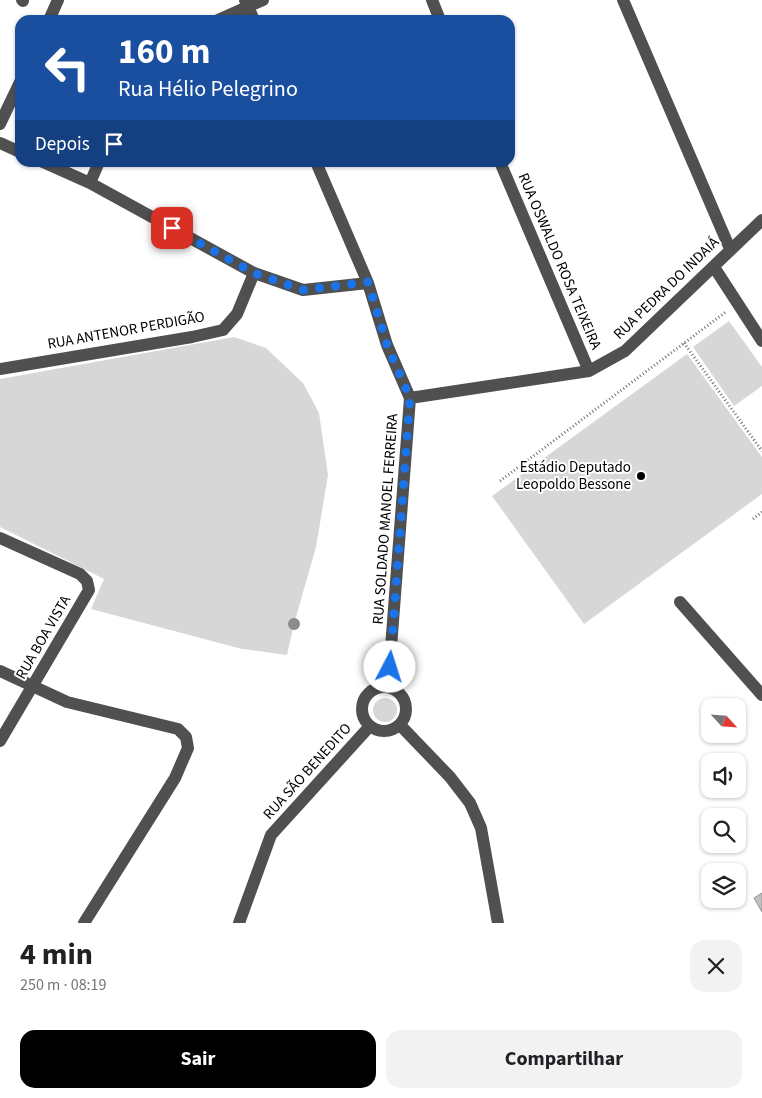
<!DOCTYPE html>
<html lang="pt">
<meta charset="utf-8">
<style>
:root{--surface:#fff;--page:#f2f2f2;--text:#202124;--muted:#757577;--accent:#000}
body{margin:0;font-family:"Source Sans 3",sans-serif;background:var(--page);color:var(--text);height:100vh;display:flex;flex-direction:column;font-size:19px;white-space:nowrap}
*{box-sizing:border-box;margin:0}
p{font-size:16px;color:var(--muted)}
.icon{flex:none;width:28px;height:28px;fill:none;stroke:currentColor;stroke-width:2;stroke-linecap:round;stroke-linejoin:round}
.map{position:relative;height:923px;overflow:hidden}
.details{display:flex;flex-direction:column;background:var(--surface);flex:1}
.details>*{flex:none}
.banner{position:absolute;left:15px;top:15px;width:500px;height:152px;border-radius:15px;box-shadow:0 1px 4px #0004;background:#1a4fa0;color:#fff;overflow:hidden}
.needle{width:32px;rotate:116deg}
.buttons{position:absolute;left:701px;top:698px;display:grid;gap:10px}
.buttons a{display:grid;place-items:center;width:45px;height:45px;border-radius:10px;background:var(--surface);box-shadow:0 1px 4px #0004;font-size:25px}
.pin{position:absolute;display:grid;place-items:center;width:42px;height:42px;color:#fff;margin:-21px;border-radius:10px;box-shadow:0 2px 8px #0006}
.me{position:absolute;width:55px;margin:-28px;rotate:5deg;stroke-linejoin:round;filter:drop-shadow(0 0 4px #0008)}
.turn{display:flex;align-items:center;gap:18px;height:105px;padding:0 20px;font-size:22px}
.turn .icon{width:65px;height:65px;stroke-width:2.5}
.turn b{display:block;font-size:35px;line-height:42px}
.then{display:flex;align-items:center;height:48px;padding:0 20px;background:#0003;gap:10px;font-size:19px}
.round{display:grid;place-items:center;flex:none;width:52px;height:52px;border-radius:15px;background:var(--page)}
.headline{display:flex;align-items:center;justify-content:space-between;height:85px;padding:0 20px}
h1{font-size:30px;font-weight:700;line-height:38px}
.cta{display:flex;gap:10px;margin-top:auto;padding:10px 20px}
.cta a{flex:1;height:58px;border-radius:15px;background:var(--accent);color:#fff;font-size:20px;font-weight:700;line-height:58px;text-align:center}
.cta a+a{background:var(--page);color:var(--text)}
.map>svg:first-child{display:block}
</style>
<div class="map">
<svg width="762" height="923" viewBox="0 0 762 923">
<rect width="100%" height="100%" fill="#fff"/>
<path fill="#d7d7d7" d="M 729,321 L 762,367 L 762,386 L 734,406 L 693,347 Z
M 234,337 L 266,348 L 303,383 L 319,413 L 328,475 L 316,547 L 294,624 L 287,655 L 242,649 L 91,609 L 104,579 L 0,527 L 0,379 Z
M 687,354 L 762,457 L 762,494 L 584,624 L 492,496 Z
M373 710a12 12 0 1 1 24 0a12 12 0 1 1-24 0Z"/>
<path fill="#c0c0c0" stroke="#949494" d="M 762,893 L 762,912 L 754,898 Z"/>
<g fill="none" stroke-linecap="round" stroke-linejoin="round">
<path stroke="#727272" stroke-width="3" stroke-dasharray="1 2.5" stroke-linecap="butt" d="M 684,343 L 762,451
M 500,481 L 727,311
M 753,519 L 762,512"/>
<path stroke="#505050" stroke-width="12" d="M 22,0 L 23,1
M 245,0 L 254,20
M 432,0 L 440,20
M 623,0 L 730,249
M 49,20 L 58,0
M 218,20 L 263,0
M 0,124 L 20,82
M 0,143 L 20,152
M 43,162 L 90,183 L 254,273 L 303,290 L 368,283
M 316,162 L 368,283 L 387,345 L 410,398 L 388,687
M 500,162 L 589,371
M 90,183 L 99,162
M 714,267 L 762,341
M 0,369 L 192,337 L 223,330 L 237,314 L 254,273
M 410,398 L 589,371 L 625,351 L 762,220
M 0,538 L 80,574 L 87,581 L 89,590 L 0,741
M 680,602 L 762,695
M 0,671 L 67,702 L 178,729 L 186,737 L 188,748 L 175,778 L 84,923
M362 709a22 22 0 1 1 44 0a22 22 0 1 1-44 0Z
M 400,725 L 450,777 L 470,803 L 481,828 L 498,923
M 239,923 L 271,835 L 370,726"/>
</g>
<circle fill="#8c8c8c" cx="294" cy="624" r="6"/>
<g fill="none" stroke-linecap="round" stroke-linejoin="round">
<path stroke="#1a73e8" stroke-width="9" stroke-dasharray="0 16.2" d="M 172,228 L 254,273 L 303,290 L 368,282 L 387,345 L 410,398 L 390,667"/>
</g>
<circle fill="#000" stroke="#fff" stroke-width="2" cx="641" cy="476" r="5"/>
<g text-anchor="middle" stroke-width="4" stroke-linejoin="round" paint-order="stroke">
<g font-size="15" fill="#000" stroke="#fff">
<text transform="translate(560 261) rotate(67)" y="5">RUA OSWALDO ROSA TEIXEIRA</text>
<text transform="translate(666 288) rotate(-44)" y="5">RUA PEDRA DO INDAIÁ</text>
<text transform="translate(126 330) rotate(-10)" y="5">RUA ANTENOR PERDIGÃO</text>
<text transform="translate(385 519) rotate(-86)" y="5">RUA SOLDADO MANOEL FERREIRA</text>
<text transform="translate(43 637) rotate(-60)" y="5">RUA BOA VISTA</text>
<text transform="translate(307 771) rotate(-48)" y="5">RUA SÃO BENEDITO</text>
</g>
<g font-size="15" fill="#000" stroke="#fff" text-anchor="end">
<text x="631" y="472">Estádio Deputado<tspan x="631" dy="17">Leopoldo Bessone</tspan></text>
</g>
</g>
</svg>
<div class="buttons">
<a><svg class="needle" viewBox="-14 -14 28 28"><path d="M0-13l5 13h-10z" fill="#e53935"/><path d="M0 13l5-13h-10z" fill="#757577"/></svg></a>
<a><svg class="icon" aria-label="sound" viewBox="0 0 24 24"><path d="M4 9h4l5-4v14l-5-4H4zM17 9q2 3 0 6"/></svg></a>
<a><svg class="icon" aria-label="search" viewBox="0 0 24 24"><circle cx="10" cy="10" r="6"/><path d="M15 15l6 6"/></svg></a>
<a><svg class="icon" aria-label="layers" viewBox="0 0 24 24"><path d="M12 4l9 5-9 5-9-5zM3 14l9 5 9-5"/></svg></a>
</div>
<div class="pin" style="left:172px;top:228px;background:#d93025"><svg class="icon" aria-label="arrive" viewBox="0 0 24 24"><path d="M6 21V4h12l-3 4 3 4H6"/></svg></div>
<svg class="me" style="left:390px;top:667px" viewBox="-20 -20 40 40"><circle r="19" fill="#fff"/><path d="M0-13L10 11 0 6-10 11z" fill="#1a73e8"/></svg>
<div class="banner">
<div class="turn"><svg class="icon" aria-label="left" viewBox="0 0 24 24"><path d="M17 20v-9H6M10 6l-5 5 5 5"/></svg><div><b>160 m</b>Rua Hélio Pelegrino</div></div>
<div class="then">Depois<svg class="icon" aria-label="arrive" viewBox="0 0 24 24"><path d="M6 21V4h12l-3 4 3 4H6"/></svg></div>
</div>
</div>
<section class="details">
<div class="headline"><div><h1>4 min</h1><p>250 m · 08:19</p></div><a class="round"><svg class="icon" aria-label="close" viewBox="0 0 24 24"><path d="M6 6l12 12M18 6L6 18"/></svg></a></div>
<div class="cta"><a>Sair</a><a>Compartilhar</a></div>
</section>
